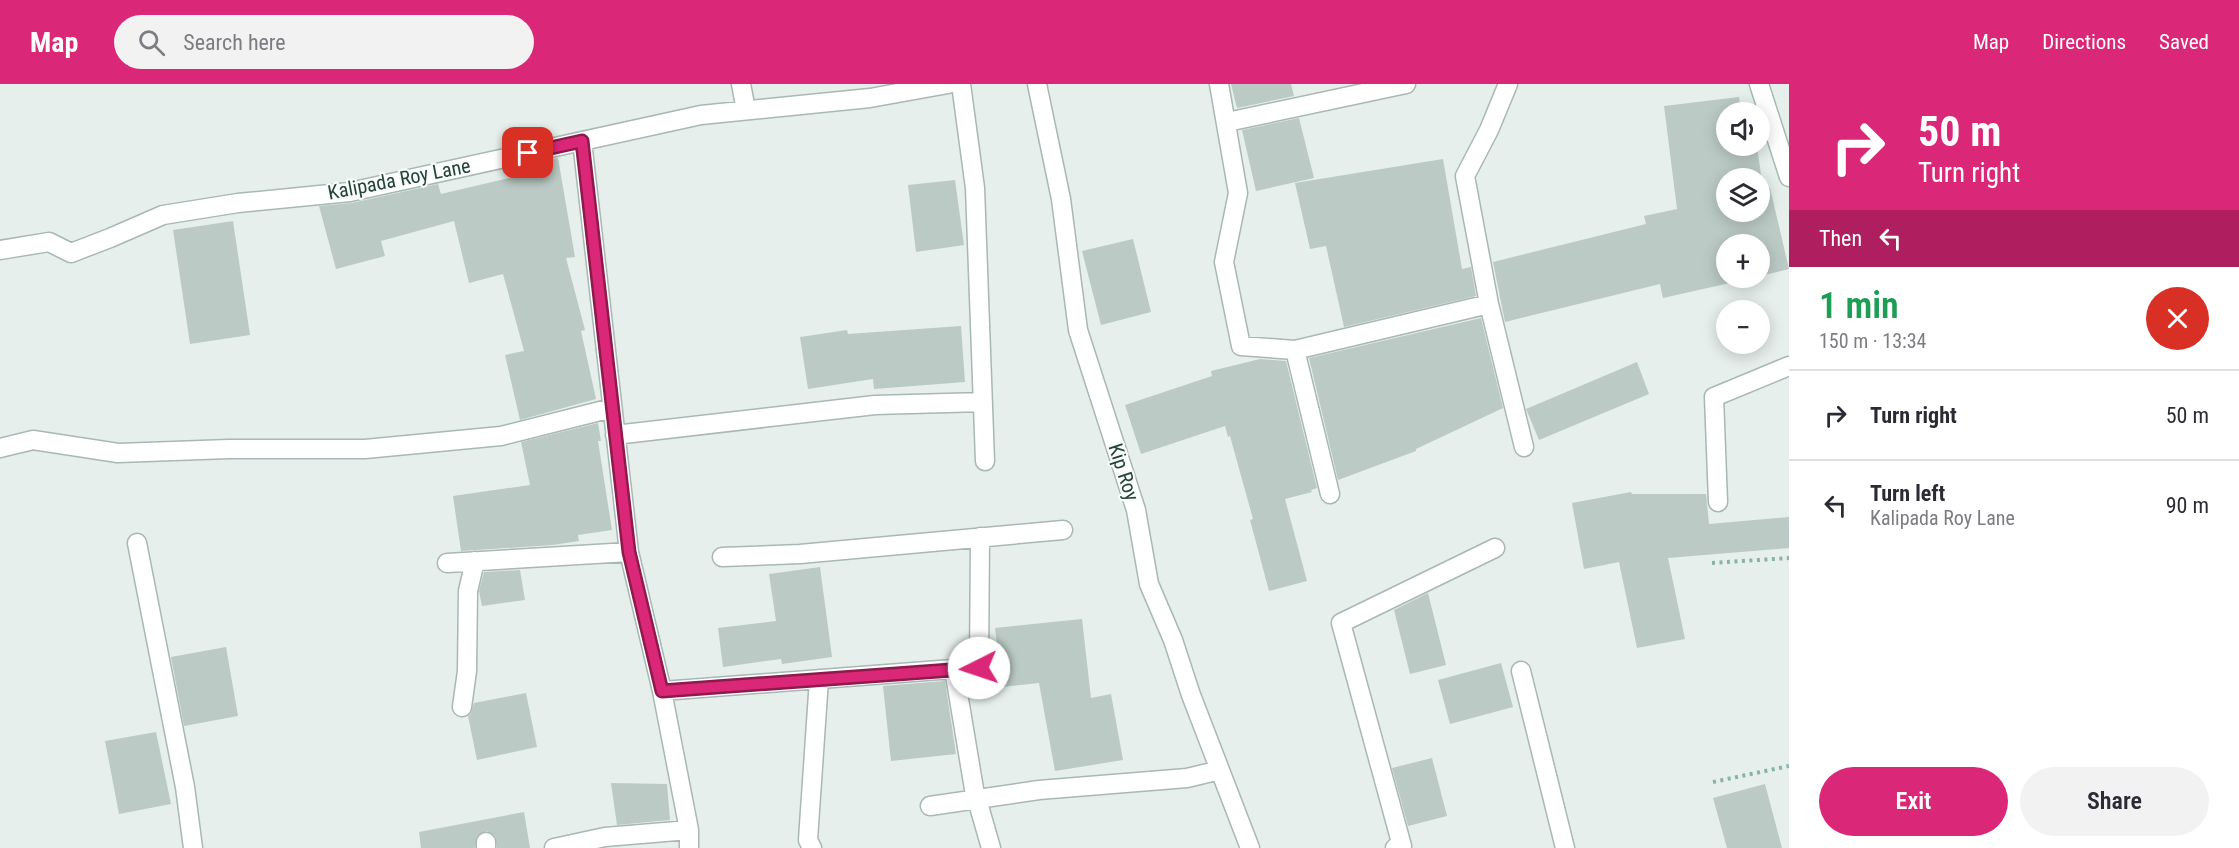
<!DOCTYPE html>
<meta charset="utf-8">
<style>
:root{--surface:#fff;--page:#f2f2f3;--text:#2b2b33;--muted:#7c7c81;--line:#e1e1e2;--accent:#db2777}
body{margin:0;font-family:"Roboto Condensed",sans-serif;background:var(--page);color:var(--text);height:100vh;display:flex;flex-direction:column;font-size:22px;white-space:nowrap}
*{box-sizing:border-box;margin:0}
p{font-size:20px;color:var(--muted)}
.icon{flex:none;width:33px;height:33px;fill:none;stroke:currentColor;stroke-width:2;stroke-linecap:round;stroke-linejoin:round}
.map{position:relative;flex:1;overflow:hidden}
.side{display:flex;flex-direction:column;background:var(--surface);width:450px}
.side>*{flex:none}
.top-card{background:#db2777;color:#fff;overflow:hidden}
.fabs{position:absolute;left:1716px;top:18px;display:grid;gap:12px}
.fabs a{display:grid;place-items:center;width:54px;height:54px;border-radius:50%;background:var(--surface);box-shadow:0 3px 15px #0003;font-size:30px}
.pin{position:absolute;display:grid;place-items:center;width:51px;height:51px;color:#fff;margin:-26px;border-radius:12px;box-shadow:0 3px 9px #0006}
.me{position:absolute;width:66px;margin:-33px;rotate:266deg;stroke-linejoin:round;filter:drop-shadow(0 0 4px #0008)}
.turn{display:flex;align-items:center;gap:21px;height:126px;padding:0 30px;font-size:27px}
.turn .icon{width:78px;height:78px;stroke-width:2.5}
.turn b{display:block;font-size:42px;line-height:51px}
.then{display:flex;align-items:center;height:57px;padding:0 30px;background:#0003;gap:12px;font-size:22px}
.round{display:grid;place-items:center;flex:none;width:63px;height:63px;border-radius:32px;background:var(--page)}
.headline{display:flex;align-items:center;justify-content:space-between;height:102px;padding:0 30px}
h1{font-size:36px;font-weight:600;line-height:45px;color:#1e9e55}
.button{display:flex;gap:12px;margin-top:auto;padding:12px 30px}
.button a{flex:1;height:69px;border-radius:36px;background:var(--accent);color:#fff;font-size:24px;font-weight:600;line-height:69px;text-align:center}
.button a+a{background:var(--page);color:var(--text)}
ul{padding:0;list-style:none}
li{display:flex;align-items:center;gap:18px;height:90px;padding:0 30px;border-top:2px solid var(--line)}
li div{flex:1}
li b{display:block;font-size:22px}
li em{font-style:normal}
header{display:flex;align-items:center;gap:36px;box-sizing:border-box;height:84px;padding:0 30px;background:var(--accent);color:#fff}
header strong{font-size:28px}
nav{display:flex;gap:33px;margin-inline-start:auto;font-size:21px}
.search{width:420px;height:54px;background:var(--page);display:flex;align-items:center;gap:15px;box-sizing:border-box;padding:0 21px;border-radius:33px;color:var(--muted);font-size:22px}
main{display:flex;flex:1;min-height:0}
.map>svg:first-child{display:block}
</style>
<header>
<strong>Map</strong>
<div class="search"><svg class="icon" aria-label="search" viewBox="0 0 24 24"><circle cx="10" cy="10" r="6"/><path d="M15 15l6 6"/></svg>Search here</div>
<nav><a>Map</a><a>Directions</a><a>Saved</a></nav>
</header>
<main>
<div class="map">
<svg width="1789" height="764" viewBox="0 0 1789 764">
<rect width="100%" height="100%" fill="#e6efeb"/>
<path fill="#bbcac4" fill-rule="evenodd" d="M 1231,0 L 1291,0 L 1294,12 L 1237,24 Z
M 1739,13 L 1741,28 L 1726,28 L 1726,62 L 1757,62 L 1763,105 L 1770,104 L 1789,185 L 1760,192 L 1760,160 L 1726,160 L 1726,194 L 1752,194 L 1663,214 L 1660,200 L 1505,238 L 1493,178 L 1646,140 L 1644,132 L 1677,125 L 1664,22 ZM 1726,94 L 1760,94 L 1760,128 L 1726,128 Z
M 1299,34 L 1314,94 L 1256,107 L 1242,46 Z
M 558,74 L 575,173 L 566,174 L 585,246 L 581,247 L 596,315 L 520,336 L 505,271 L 524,267 L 503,190 L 469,199 L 454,137 L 381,157 L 385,172 L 336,185 L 319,122 L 352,119 L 438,100 L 441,110 L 517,92 L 515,83 Z
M 1443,75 L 1462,185 L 1471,183 L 1476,212 L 1344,243 L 1326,162 L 1310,165 L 1295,99 Z
M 955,96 L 964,161 L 916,168 L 908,101 Z
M 233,137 L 250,251 L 190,260 L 173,146 Z
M 1133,155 L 1151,228 L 1101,241 L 1082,167 Z
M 1481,234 L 1503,324 L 1416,365 L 1416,367 L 1338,396 L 1309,274 Z
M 961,242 L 965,298 L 874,305 L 873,295 L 808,305 L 800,253 L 847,246 L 848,250 Z
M 1260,275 L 1286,277 L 1317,404 L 1311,406 L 1312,408 L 1285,415 L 1307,497 L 1269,507 L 1250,436 L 1253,435 L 1230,352 L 1228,353 L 1225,342 L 1141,370 L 1125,321 L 1212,292 L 1211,287 Z
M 1637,278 L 1649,310 L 1539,356 L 1526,325 Z
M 598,339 L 601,357 L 598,357 L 612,446 L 578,451 L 579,457 L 553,461 L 461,467 L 453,412 L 530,401 L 521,358 Z
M 1631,408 L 1632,410 L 1706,410 L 1709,440 L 1789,433 L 1789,464 L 1668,474 L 1685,555 L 1637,564 L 1619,478 L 1584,485 L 1572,419 Z
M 820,483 L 832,573 L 782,580 L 781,575 L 723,583 L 718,544 L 776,537 L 769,490 Z
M 520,486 L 525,516 L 482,522 L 479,507 L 484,488 Z
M 1428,509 L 1446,581 L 1410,590 L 1394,526 Z
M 1082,535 L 1091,614 L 1111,610 L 1123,676 L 1055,687 L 1039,599 L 1002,603 L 995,544 Z
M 226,563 L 238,632 L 184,642 L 171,573 Z
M 1501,579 L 1513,623 L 1450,640 L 1438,596 Z
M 945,597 L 956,670 L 891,677 L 883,602 Z
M 526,609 L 537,663 L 477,676 L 468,632 L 471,629 L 474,619 Z
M 156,648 L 171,720 L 119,730 L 105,657 Z
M 1432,674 L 1447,732 L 1408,742 L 1392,684 Z
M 611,699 L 667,700 L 670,736 L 617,741 Z
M 1765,700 L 1782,764 L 1727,764 L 1713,714 Z
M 524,728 L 530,764 L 497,764 L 495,752 L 487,747 L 477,752 L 475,764 L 421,764 L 419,748 Z"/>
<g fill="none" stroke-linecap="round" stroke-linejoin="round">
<g stroke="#a8b8b2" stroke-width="21">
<path id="street" d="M 741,0 L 746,26
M 961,0 L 975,104 L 985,377
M 1037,0 L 1061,115 L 1078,246 L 1136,426 L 1149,500 L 1173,556 L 1191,611 L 1250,764
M 1219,0 L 1238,109 L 1224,178 L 1241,262 L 1295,266 L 1489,220
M 1508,0 L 1489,46 L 1465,92 L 1489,220 L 1524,363
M 1227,38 L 1406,0
M 582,57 L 629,468 L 662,607 L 689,746 L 689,764
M 0,166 L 49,158 L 71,169 L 110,154 L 163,131 L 238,119 L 350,108 L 701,31 L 870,14 L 948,0
M 1295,266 L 1330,410
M 615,351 L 875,321 L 983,318
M 0,364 L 33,356 L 118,369 L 229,365 L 365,365 L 501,352 L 612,324
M 1718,418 L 1714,313 L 1789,282
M 137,459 L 185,703 L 193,764
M 722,473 L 800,470 L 1063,446
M 447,479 L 629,468
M 954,585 L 974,705 L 991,764
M 1521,587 L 1565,764
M 662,607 L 979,583 L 980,453
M 462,623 L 467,587 L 468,507 L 475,477
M 930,722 L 1039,706 L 1187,694 L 1220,686
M 486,758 L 486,764
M 554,764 L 605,753 L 689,746
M 812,764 L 808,756 L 819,595
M 1395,764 L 1402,762 L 1341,539 L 1495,464"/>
</g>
<g stroke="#a4bbb3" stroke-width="21">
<path id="secondary" d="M 1759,0 L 1789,93"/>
</g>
<path stroke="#86b3a5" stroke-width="4" stroke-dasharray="3 4.5" stroke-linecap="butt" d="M 1712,479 L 1789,474
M 1713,698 L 1789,682"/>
<use href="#street" stroke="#fff" stroke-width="18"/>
<use href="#secondary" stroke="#fff" stroke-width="18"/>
</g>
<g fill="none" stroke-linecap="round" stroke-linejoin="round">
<g stroke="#8e194d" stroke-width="15">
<path id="route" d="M 528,69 L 582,57 L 629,468 L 662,607 L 979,584"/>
</g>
<use href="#route" stroke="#db2777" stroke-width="10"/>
</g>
<g text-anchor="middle" stroke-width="4.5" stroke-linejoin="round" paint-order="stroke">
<g font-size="20" fill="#24423a" stroke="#f7fbf9">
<text transform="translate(399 95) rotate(-11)" y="7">Kalipada Roy Lane</text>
<text transform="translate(1124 388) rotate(72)" y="7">Kip Roy</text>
</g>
</g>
</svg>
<div class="fabs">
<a><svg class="icon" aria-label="sound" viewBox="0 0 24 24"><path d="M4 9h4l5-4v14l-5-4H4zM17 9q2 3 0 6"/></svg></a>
<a><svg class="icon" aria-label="layers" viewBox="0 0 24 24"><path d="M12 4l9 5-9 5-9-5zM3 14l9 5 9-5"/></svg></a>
<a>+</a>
<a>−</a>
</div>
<div class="pin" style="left:528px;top:69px;background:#d93025"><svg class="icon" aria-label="arrive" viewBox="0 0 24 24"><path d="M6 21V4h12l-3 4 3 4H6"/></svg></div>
<svg class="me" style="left:979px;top:584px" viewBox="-20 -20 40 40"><circle r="19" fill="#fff"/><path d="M0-13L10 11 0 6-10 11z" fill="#db2777"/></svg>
</div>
<section class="side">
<div class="top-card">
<div class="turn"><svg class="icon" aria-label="right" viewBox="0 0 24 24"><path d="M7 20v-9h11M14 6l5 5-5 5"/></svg><div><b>50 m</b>Turn right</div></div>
<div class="then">Then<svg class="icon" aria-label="left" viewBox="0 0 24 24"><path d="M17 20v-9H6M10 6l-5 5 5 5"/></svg></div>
</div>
<div class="headline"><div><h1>1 min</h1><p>150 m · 13:34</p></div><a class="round" style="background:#d93025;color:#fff"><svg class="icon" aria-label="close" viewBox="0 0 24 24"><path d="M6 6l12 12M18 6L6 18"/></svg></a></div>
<ul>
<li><svg class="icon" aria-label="right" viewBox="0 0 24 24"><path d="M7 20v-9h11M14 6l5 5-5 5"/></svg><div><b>Turn right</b></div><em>50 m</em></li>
<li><svg class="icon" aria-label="left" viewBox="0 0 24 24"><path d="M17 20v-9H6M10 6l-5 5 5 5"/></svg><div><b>Turn left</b><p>Kalipada Roy Lane</p></div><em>90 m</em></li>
</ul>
<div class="button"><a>Exit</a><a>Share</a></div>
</section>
</main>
